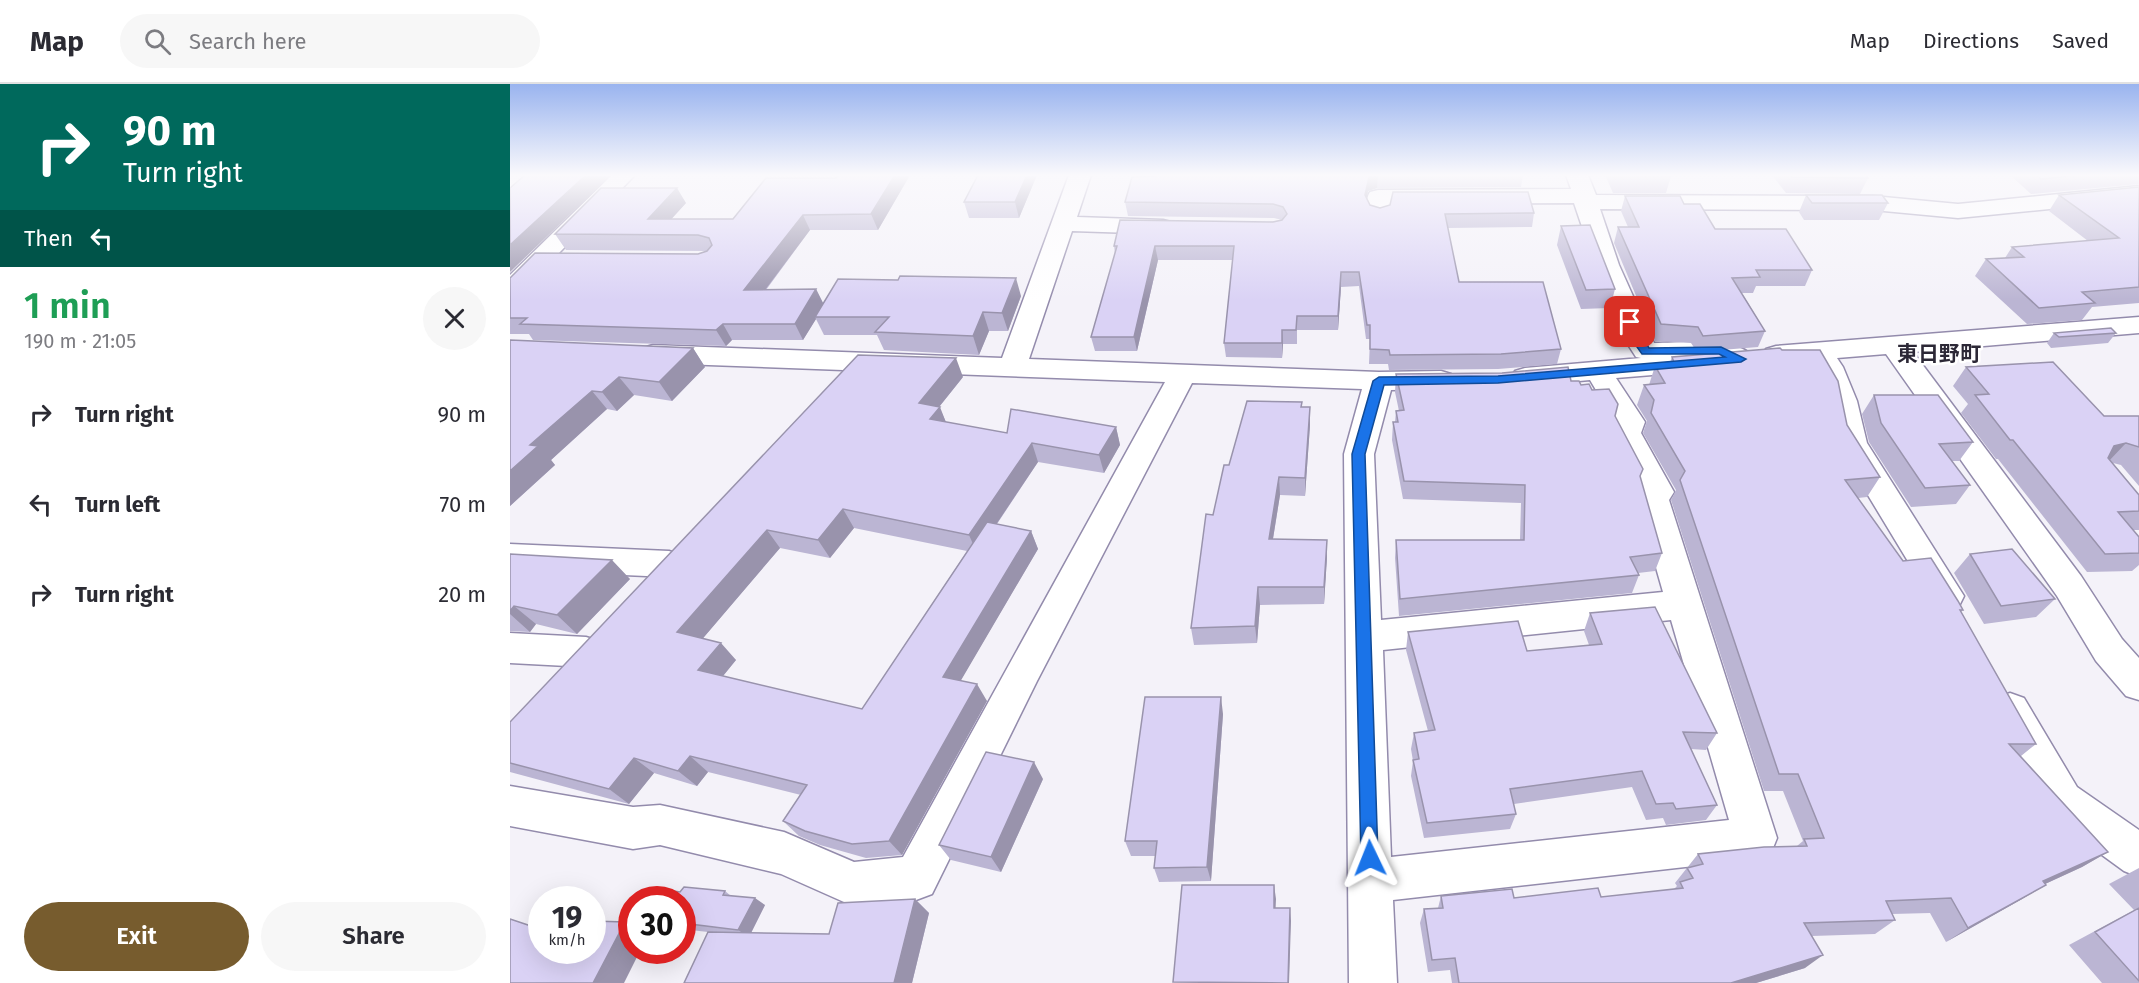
<!DOCTYPE html>
<meta charset="utf-8">
<style>
:root{--surface:#fff;--page:#f7f7f7;--text:#2b2b33;--muted:#7c7c81;--line:#e1e1e2;--accent:#775c2e}
body{margin:0;font-family:"Fira Sans","Noto Sans JP",sans-serif;background:var(--page);color:var(--text);height:100vh;display:flex;flex-direction:column;font-size:22px;white-space:nowrap}
*{box-sizing:border-box;margin:0}
p{font-size:20px;color:var(--muted)}
.icon{flex:none;width:33px;height:33px;fill:none;stroke:currentColor;stroke-width:2;stroke-linecap:round;stroke-linejoin:round}
.map{position:relative;flex:1;overflow:hidden}
.panel{display:flex;flex-direction:column;background:var(--surface);width:510px}
.panel>*{flex:none}
.top-card{background:#00695c;color:#fff;overflow:hidden}
.speed{position:absolute;left:18px;top:802px;display:flex;gap:12px;font-size:30px;font-weight:700;text-align:center}
.speed>*{display:grid;place-content:center;width:78px;height:78px;border-radius:50%;background:var(--surface);box-shadow:0 6px 24px #0002;line-height:1}
.speed small{font-size:15px;font-weight:400}
.speed .limit{border:9px solid #d22;background:#fff;color:#111}
.pin{position:absolute;display:grid;place-items:center;width:51px;height:51px;color:#fff;margin:-26px;border-radius:12px;box-shadow:0 3px 9px #0006}
.me{position:absolute;width:66px;margin:-33px;rotate:358deg;stroke-linejoin:round;filter:drop-shadow(0 0 4px #0008)}
.turn{display:flex;align-items:center;gap:21px;height:126px;padding:0 24px;font-size:27px}
.turn .icon{width:78px;height:78px;stroke-width:2.5}
.turn b{display:block;font-size:42px;line-height:51px}
.then{display:flex;align-items:center;height:57px;padding:0 24px;background:#0003;gap:12px;font-size:22px}
.round{display:grid;place-items:center;flex:none;width:63px;height:63px;border-radius:32px;background:var(--page)}
.headline{display:flex;align-items:center;justify-content:space-between;height:102px;padding:0 24px}
h1{font-size:36px;font-weight:600;line-height:45px;color:#1e9e55}
.primary-button{display:flex;gap:12px;margin-top:auto;padding:12px 24px}
.primary-button a{flex:1;height:69px;border-radius:36px;background:var(--accent);color:#fff;font-size:24px;font-weight:600;line-height:69px;text-align:center}
.primary-button a+a{background:var(--page);color:var(--text)}
ul{padding:0;list-style:none}
li{display:flex;align-items:center;gap:18px;height:90px;padding:0 24px}
li div{flex:1}
li b{display:block;font-size:22px}
li em{font-style:normal}
header{display:flex;align-items:center;gap:36px;box-sizing:border-box;height:84px;padding:0 30px;background:var(--surface);border-bottom:2px solid var(--line)}
header strong{font-size:28px}
nav{display:flex;gap:33px;margin-inline-start:auto;font-size:21px}
.search{width:420px;height:54px;background:var(--page);display:flex;align-items:center;gap:15px;box-sizing:border-box;padding:0 21px;border-radius:33px;color:var(--muted);font-size:22px}
main{display:flex;flex:1;min-height:0}
.map>svg:first-child{display:block}
</style>
<header>
<strong>Map</strong>
<div class="search"><svg class="icon" aria-label="search" viewBox="0 0 24 24"><circle cx="10" cy="10" r="6"/><path d="M15 15l6 6"/></svg>Search here</div>
<nav><a>Map</a><a>Directions</a><a>Saved</a></nav>
</header>
<main>
<section class="panel">
<div class="top-card">
<div class="turn"><svg class="icon" aria-label="right" viewBox="0 0 24 24"><path d="M7 20v-9h11M14 6l5 5-5 5"/></svg><div><b>90 m</b>Turn right</div></div>
<div class="then">Then<svg class="icon" aria-label="left" viewBox="0 0 24 24"><path d="M17 20v-9H6M10 6l-5 5 5 5"/></svg></div>
</div>
<div class="headline"><div><h1>1 min</h1><p>190 m · 21:05</p></div><a class="round"><svg class="icon" aria-label="close" viewBox="0 0 24 24"><path d="M6 6l12 12M18 6L6 18"/></svg></a></div>
<ul>
<li><svg class="icon" aria-label="right" viewBox="0 0 24 24"><path d="M7 20v-9h11M14 6l5 5-5 5"/></svg><div><b>Turn right</b></div><em>90 m</em></li>
<li><svg class="icon" aria-label="left" viewBox="0 0 24 24"><path d="M17 20v-9H6M10 6l-5 5 5 5"/></svg><div><b>Turn left</b></div><em>70 m</em></li>
<li><svg class="icon" aria-label="right" viewBox="0 0 24 24"><path d="M7 20v-9h11M14 6l5 5-5 5"/></svg><div><b>Turn right</b></div><em>20 m</em></li>
</ul>
<div class="primary-button"><a>Exit</a><a>Share</a></div>
</section>
<div class="map">
<svg width="1629" height="899" viewBox="0 0 1629 899">
<rect width="100%" height="100%" fill="#f4f2f9"/>
<g fill="none" stroke-linecap="round" stroke-linejoin="round">
<g stroke="#938bac" stroke-width="3">
<path id="minor" d="M 102,91 L 125,91 L 9,210 L 0,213 L 0,191 Z
M 559,91 L 581,91 L 567,133 L 653,136 L 661,138 L 665,143 L 661,148 L 653,150 L 562,147 L 519,275 L 869,288 L 931,287 L 941,290 L 945,296 L 941,302 L 931,305 L 881,306 L 864,370 L 871,536 L 1153,508 L 1125,410 L 1129,403 L 1101,349 L 1105,338 L 1080,296 L 1015,302 L 1005,299 L 1001,293 L 1005,287 L 1015,284 L 1131,274 L 1126,273 L 1115,256 L 1085,181 L 1064,119 L 880,120 L 880,129 L 877,134 L 869,136 L 861,134 C 856,127 855,115 860,108 L 868,106 L 1061,105 L 1056,91 L 1078,91 L 1086,111 L 1363,112 L 1448,120 L 1629,102 L 1629,116 L 1448,134 L 1363,126 L 1090,125 L 1109,181 L 1144,259 C 1170,259 1229,251 1245,275 L 1241,281 L 1231,284 L 1203,275 L 1205,278 L 1201,284 L 1191,287 L 1106,294 L 1135,338 L 1131,349 L 1164,408 L 1159,416 L 1267,754 L 1261,769 L 1246,775 L 883,816 L 887,899 L 839,899 L 834,370 L 852,305 L 682,299 L 527,597 L 422,810 L 406,816 L 343,822 L 271,790 L 150,761 L 123,765 L 0,742 L 0,702 L 123,723 L 150,721 L 274,748 L 344,778 L 393,773 L 655,298 L 143,279 L 133,276 L 129,270 L 133,264 L 143,261 L 492,274 ZM 1161,536 L 1219,736 L 881,773 L 873,566 Z
M 1629,233 L 1629,249 L 1403,268 L 1571,492 L 1612,555 L 1629,574 L 1629,616 L 1616,612 L 1586,577 L 1547,512 L 1376,270 L 1327,274 L 1333,283 L 1347,317 L 1357,359 L 1454,512 L 1449,522 L 1437,526 L 1425,522 L 1327,360 L 1319,317 L 1306,286 L 1299,277 L 1266,280 L 1256,277 L 1252,271 L 1256,265 L 1266,262 Z
M 0,460 L 159,467 L 171,471 L 176,480 L 171,489 L 159,493 L 0,486 Z
M 0,549 L 76,553 L 89,557 L 94,568 L 89,579 L 76,583 L 0,579 Z
M 1500,609 L 1514,614 L 1567,703 L 1629,746 L 1629,793 L 1614,787 L 1537,731 L 1481,626 L 1486,614 Z"/>
</g>
<use href="#minor" fill="#fff" fill-rule="evenodd"/>
</g>
<path fill="#bbb5d3" fill-rule="evenodd" d="M 400,91 L 368,146 L 300,146 L 256,206 L 306,205 L 313,219 L 511,212 L 498,247 L 479,247 L 469,271 L 374,266 L 367,251 L 314,251 L 306,235 L 293,256 L 222,256 L 216,262 L 23,256 L 19,250 L 0,250 L 0,194 L 188,170 L 198,167 L 56,166 L 45,150 L 176,119 L 161,135 L 223,135 L 326,94 Z
M 527,91 L 509,134 L 459,134 L 454,118 Z
M 647,91 L 1013,91 L 1011,103 L 867,104 L 858,107 L 857,114 L 860,121 L 870,124 L 1024,129 L 1022,143 L 937,144 L 949,198 L 1051,265 L 1047,280 L 988,285 L 879,286 L 878,280 L 859,280 L 860,255 L 856,255 L 849,202 L 831,203 L 828,246 L 787,246 L 787,260 L 773,260 L 772,274 L 716,273 L 714,259 L 723,176 L 648,176 L 627,267 L 585,267 L 581,253 L 605,170 L 604,162 L 772,136 L 764,134 L 618,132 L 615,118 Z
M 1095,91 L 1156,91 L 1161,92 L 1156,109 L 1103,109 Z
M 1262,91 L 1356,91 L 1358,94 L 1350,110 L 1276,109 Z
M 1500,91 L 1629,91 L 1629,100 L 1521,110 Z
M 1629,103 L 1629,219 L 1582,223 L 1572,236 L 1517,240 L 1465,192 L 1476,175 L 1495,174 L 1502,163 L 1578,157 L 1539,127 L 1549,111 Z
M 1296,111 L 1378,119 L 1369,136 L 1294,136 L 1289,128 Z
M 1115,112 L 1174,120 L 1205,145 L 1302,186 L 1295,202 L 1246,202 L 1243,209 L 1232,209 L 1255,247 L 1248,263 L 1187,268 L 1181,259 L 1145,257 L 1104,159 L 1108,143 L 1118,143 L 1111,127 Z
M 1051,142 L 1105,205 L 1100,224 L 1071,225 L 1047,161 Z
M 1544,249 L 1606,249 L 1598,259 L 1541,264 L 1537,259 Z
M 0,256 L 183,264 L 195,283 L 162,317 L 124,311 L 107,327 L 97,325 L 41,376 L 45,381 L 0,422 Z
M 1272,266 L 1337,341 L 1370,393 L 1357,413 L 1348,414 L 1393,477 L 1453,526 L 1451,528 L 1526,660 L 1511,672 L 1598,768 L 1572,783 L 1535,800 L 1512,815 L 1436,858 L 1420,829 L 1382,830 L 1385,836 L 1365,850 L 1302,852 L 1295,884 L 1246,899 L 942,899 L 940,886 L 918,888 L 910,839 L 914,825 L 928,824 L 931,812 L 1004,814 L 1091,813 L 1164,805 L 1167,802 L 1165,799 L 1188,770 L 1287,762 L 1293,757 L 1273,707 L 1254,707 L 1161,416 L 1166,406 L 1133,349 L 1137,337 L 1127,321 L 1134,301 L 1139,301 L 1145,282 L 1159,281 L 1162,273 Z
M 1456,283 L 1594,332 L 1629,332 L 1629,402 L 1611,381 L 1603,379 L 1629,411 L 1629,446 L 1623,446 L 1629,453 L 1629,481 L 1622,487 L 1577,488 L 1488,375 L 1486,375 L 1451,329 L 1458,320 L 1443,302 Z
M 886,290 L 1061,297 L 1071,301 L 1082,306 L 1105,332 L 1130,394 L 1152,469 L 1145,487 L 1128,489 L 1129,491 L 1122,509 L 889,532 L 885,474 L 886,456 L 1010,456 L 1011,419 L 893,415 L 882,356 L 883,338 L 885,338 L 886,327 L 889,327 L 885,308 Z
M 453,293 L 429,323 L 436,338 L 497,349 L 606,343 L 610,361 L 594,389 L 528,378 L 487,440 L 521,447 L 528,465 L 450,597 L 477,617 L 392,771 L 356,774 L 310,761 L 289,752 L 273,737 L 291,711 L 198,688 L 187,702 L 144,689 L 119,720 L 0,688 L 0,638 ZM 344,444 L 457,467 L 352,625 L 213,592 L 226,576 L 193,554 L 270,464 L 320,474 Z
M 1364,311 L 1463,358 L 1449,377 L 1442,377 L 1460,401 L 1446,420 L 1401,423 L 1359,358 L 1352,330 Z
M 792,323 L 800,323 L 800,341 L 795,412 L 770,411 L 763,455 L 817,473 L 814,520 L 750,521 L 747,559 L 684,561 L 681,544 L 719,381 Z
M 0,470 L 120,495 L 67,550 L 26,540 L 20,548 L 0,547 Z
M 1460,470 L 1545,515 L 1526,533 L 1474,540 L 1444,489 Z
M 1080,529 L 1207,649 L 1196,666 L 1181,665 L 1207,721 L 1196,736 L 1156,741 L 1153,734 L 1136,736 L 1122,703 L 1004,720 L 1006,730 L 1000,745 L 914,754 L 901,692 L 903,677 L 901,665 L 904,649 L 918,647 L 896,566 L 898,548 L 1017,567 L 1079,561 L 1074,547 Z
M 713,630 L 701,797 L 649,798 L 644,784 L 645,772 L 621,772 L 615,757 Z
M 533,695 L 491,788 L 441,776 L 429,761 Z
M 1629,784 L 1629,899 L 1592,899 L 1559,861 L 1624,826 L 1599,800 Z
M 215,807 L 221,812 L 255,821 L 241,849 L 319,850 L 405,815 L 419,829 L 402,899 L 198,848 L 172,845 L 172,816 L 170,808 Z"/>
<path fill="#9993ac" d="M 76,91 L 101,91 L 0,188 L 0,161 Z
M 385,91 L 400,91 L 368,146 L 361,130 Z
M 517,91 L 527,91 L 509,134 L 505,118 Z
M 866,91 L 868,91 L 867,104 L 858,107 L 855,125 L 855,111 L 859,93 Z
M 167,104 L 176,119 L 147,151 L 138,135 Z
M 293,131 L 300,146 L 243,222 L 234,206 Z
M 645,162 L 648,176 L 627,267 L 624,253 Z
M 831,188 L 831,203 L 828,246 L 828,232 Z
M 506,194 L 511,212 L 498,247 L 492,229 Z
M 306,205 L 314,221 L 305,233 L 306,235 L 293,256 L 285,240 Z
M 473,228 L 479,247 L 469,271 L 463,252 Z
M 213,240 L 222,256 L 216,262 L 206,246 Z
M 772,246 L 773,260 L 772,274 Z
M 183,264 L 195,283 L 162,317 L 149,298 Z
M 446,274 L 453,293 L 417,338 L 409,319 Z
M 109,293 L 124,311 L 107,327 L 92,308 Z
M 82,307 L 97,325 L 41,376 L 45,381 L 0,422 L 0,387 L 20,361 Z
M 430,323 L 437,341 L 420,335 Z
M 800,323 L 800,341 L 795,412 L 795,394 Z
M 606,343 L 610,361 L 594,389 L 589,371 Z
M 522,359 L 528,378 L 467,469 L 459,451 Z
M 1616,359 L 1598,378 L 1587,381 L 1604,362 Z
M 769,393 L 770,411 L 760,473 L 759,455 Z
M 333,425 L 344,444 L 320,474 L 308,456 Z
M 257,446 L 270,464 L 183,566 L 167,548 Z
M 521,447 L 528,465 L 443,610 L 433,593 Z
M 817,456 L 817,473 L 814,520 L 814,503 Z
M 102,476 L 120,495 L 67,550 L 47,531 Z
M 748,503 L 750,521 L 747,559 L 745,542 Z
M 4,522 L 26,540 L 20,548 L 0,530 L 0,527 Z
M 211,559 L 226,576 L 204,603 L 188,586 Z
M 467,600 L 477,617 L 392,771 L 379,757 Z
M 711,613 L 713,630 L 701,797 L 697,783 Z
M 180,672 L 198,688 L 187,702 L 168,687 Z
M 124,674 L 144,689 L 119,720 L 99,705 Z
M 524,678 L 533,695 L 491,788 L 481,773 Z
M 1598,768 L 1572,783 L 1509,812 L 1533,797 Z
M 764,801 L 766,815 L 765,837 L 764,824 Z
M 1536,801 L 1512,815 L 1436,858 L 1458,844 Z
M 245,814 L 255,821 L 239,853 L 228,846 Z
M 405,815 L 419,829 L 402,899 L 384,899 Z
M 780,824 L 781,837 L 779,899 L 778,899 Z
M 115,838 L 122,842 L 122,867 L 130,867 L 114,899 L 83,899 Z
M 1313,871 L 1295,884 L 1246,899 L 1221,899 Z"/>
<path fill="#dad2f5" stroke="#9993ac" stroke-width="1.5" d="M 15,91 L 76,91 L 0,161 L 0,104 Z
M 328,91 L 385,91 L 361,130 L 293,131 L 234,206 L 306,205 L 285,240 L 213,240 L 206,246 L 10,240 L 17,234 L 0,234 L 0,194 L 25,169 L 188,170 L 197,167 L 202,161 L 199,154 L 188,151 L 45,150 L 91,104 L 167,104 L 138,135 L 223,135 L 256,94 L 326,94 Z
M 468,91 L 517,91 L 505,118 L 454,118 Z
M 647,91 L 866,91 L 859,93 L 855,111 L 860,121 L 870,124 L 880,121 L 883,108 L 1018,108 L 1024,129 L 935,130 L 949,198 L 1033,198 L 1051,265 L 991,270 L 880,271 L 879,266 L 860,265 L 860,241 L 857,241 L 849,188 L 831,188 L 828,232 L 787,232 L 786,246 L 772,246 L 772,259 L 714,259 L 724,162 L 645,162 L 624,253 L 581,253 L 607,162 L 604,162 L 610,136 L 763,138 L 772,136 L 777,130 L 773,123 L 763,120 L 615,118 L 622,93 L 646,92 Z
M 1107,91 L 1156,91 L 1161,92 Z
M 1280,91 L 1356,91 L 1358,94 L 1282,93 Z
M 1527,91 L 1569,91 L 1531,95 Z
M 1629,103 L 1629,203 L 1572,208 L 1585,219 L 1529,224 L 1476,175 L 1514,173 L 1502,163 L 1609,154 L 1549,111 Z
M 1296,111 L 1372,111 L 1378,119 L 1302,119 Z
M 1115,112 L 1170,112 L 1174,120 L 1190,120 L 1205,145 L 1276,145 L 1302,186 L 1246,186 L 1250,193 L 1222,194 L 1255,247 L 1193,252 L 1188,243 L 1151,240 L 1108,143 L 1129,143 Z
M 1080,141 L 1105,205 L 1076,206 L 1051,142 Z
M 390,192 L 506,194 L 492,229 L 473,228 L 463,252 L 365,248 L 379,233 L 305,233 L 328,195 L 388,196 Z
M 1601,244 L 1606,249 L 1549,253 L 1544,249 Z
M 0,256 L 183,264 L 149,298 L 109,293 L 92,308 L 82,307 L 20,361 L 28,362 L 0,387 Z
M 1270,264 L 1272,266 L 1310,266 L 1328,297 L 1337,341 L 1370,393 L 1335,396 L 1393,477 L 1421,474 L 1448,517 L 1453,526 L 1450,526 L 1526,660 L 1499,660 L 1598,768 L 1533,797 L 1536,801 L 1458,844 L 1441,814 L 1376,817 L 1385,836 L 1294,839 L 1313,871 L 1221,899 L 949,899 L 945,874 L 922,876 L 914,825 L 933,824 L 931,812 L 1002,805 L 1004,814 L 1088,804 L 1091,813 L 1173,804 L 1170,798 L 1183,794 L 1177,784 L 1193,780 L 1188,770 L 1254,763 L 1297,762 L 1294,755 L 1314,754 L 1288,690 L 1269,690 L 1170,396 L 1175,387 L 1141,329 L 1144,316 L 1134,301 L 1155,299 L 1145,282 L 1165,281 L 1162,273 Z
M 348,271 L 446,274 L 409,319 L 430,323 L 420,335 L 497,349 L 501,325 L 606,343 L 589,371 L 522,359 L 459,451 L 333,425 L 308,456 L 257,446 L 167,548 L 211,559 L 188,586 L 352,625 L 477,438 L 521,447 L 433,593 L 467,600 L 379,757 L 342,760 L 295,747 L 273,737 L 297,701 L 180,672 L 168,687 L 124,674 L 99,705 L 0,679 L 0,638 Z
M 1543,278 L 1594,332 L 1629,332 L 1629,363 L 1616,359 L 1604,362 L 1598,374 L 1629,411 L 1629,427 L 1608,428 L 1629,453 L 1629,469 L 1595,470 L 1503,356 L 1500,356 L 1465,311 L 1479,310 L 1456,283 Z
M 1058,283 L 1061,297 L 1069,297 L 1071,301 L 1079,300 L 1082,306 L 1099,305 L 1108,320 L 1105,332 L 1133,385 L 1130,392 L 1152,469 L 1120,473 L 1129,491 L 890,515 L 886,456 L 1014,456 L 1015,401 L 894,397 L 883,338 L 888,338 L 886,327 L 894,326 L 886,290 L 992,289 Z
M 1364,311 L 1428,311 L 1463,358 L 1429,360 L 1460,401 L 1415,404 L 1371,339 Z
M 737,317 L 792,318 L 791,323 L 800,323 L 795,394 L 769,393 L 759,455 L 817,456 L 814,503 L 748,503 L 745,542 L 681,544 L 696,430 L 703,431 L 714,381 L 719,381 Z
M 1502,465 L 1545,515 L 1491,522 L 1460,470 Z
M 0,470 L 102,476 L 47,531 L 4,522 L 0,527 Z
M 1145,523 L 1207,649 L 1173,648 L 1207,721 L 1166,725 L 1163,719 L 1146,720 L 1132,687 L 1000,705 L 1006,730 L 917,739 L 903,676 L 909,675 L 904,649 L 925,646 L 898,548 L 1008,537 L 1017,567 L 1092,560 L 1080,529 Z
M 635,613 L 711,613 L 697,783 L 644,784 L 647,757 L 615,757 Z
M 476,668 L 524,678 L 481,773 L 429,761 Z
M 672,801 L 764,801 L 764,824 L 780,824 L 778,899 L 663,898 Z
M 174,803 L 215,807 L 213,811 L 245,814 L 228,846 L 172,839 L 172,816 L 138,816 L 145,804 L 170,808 Z
M 405,815 L 384,899 L 174,899 L 198,848 L 319,850 L 328,819 Z
M 1629,824 L 1629,897 L 1585,848 Z
M 0,835 L 21,842 L 24,836 L 32,836 L 32,867 L 82,867 L 82,837 L 115,838 L 83,899 L 0,899 Z"/>
<linearGradient id="sky" x2="0" y2="1"><stop stop-color="#9ab4ef"/><stop offset="0.42" stop-color="#faf9fc"/><stop offset="1" stop-color="#faf9fc" stop-opacity="0"/></linearGradient>
<rect width="1629" height="217" fill="url(#sky)"/>
<path fill="#1a73e8" stroke="#114b97" stroke-width="1.5" d="M 1120,234 L 1125,238 L 1139,264 L 1211,263 L 1236,275 L 1231,278 L 988,299 L 874,301 L 855,370 L 868,774 L 866,781 L 860,783 L 853,781 L 851,774 L 842,370 L 863,297 L 869,293 L 988,292 L 1215,273 L 1209,270 L 1132,270 L 1122,256 L 1115,238 Z"/>
<g text-anchor="middle" stroke-width="5" stroke-linejoin="round" paint-order="stroke">
<g font-size="21" font-weight="bold" fill="#2c2836" stroke="#fff">
<text x="1429" y="277">東日野町</text>
</g>
</g>
</svg>
<div class="speed"><div>19<small>km/h</small></div><div class="limit">30</div></div>
<div class="pin" style="left:1120px;top:238px;background:#d93025"><svg class="icon" aria-label="arrive" viewBox="0 0 24 24"><path d="M6 21V4h12l-3 4 3 4H6"/></svg></div>
<svg class="me" style="left:860px;top:774px" viewBox="-20 -20 40 40"><path d="M0-17L14 15 0 8-14 15z" fill="#1a73e8" stroke="#fff" stroke-width="4"/></svg>
</div>
</main>
